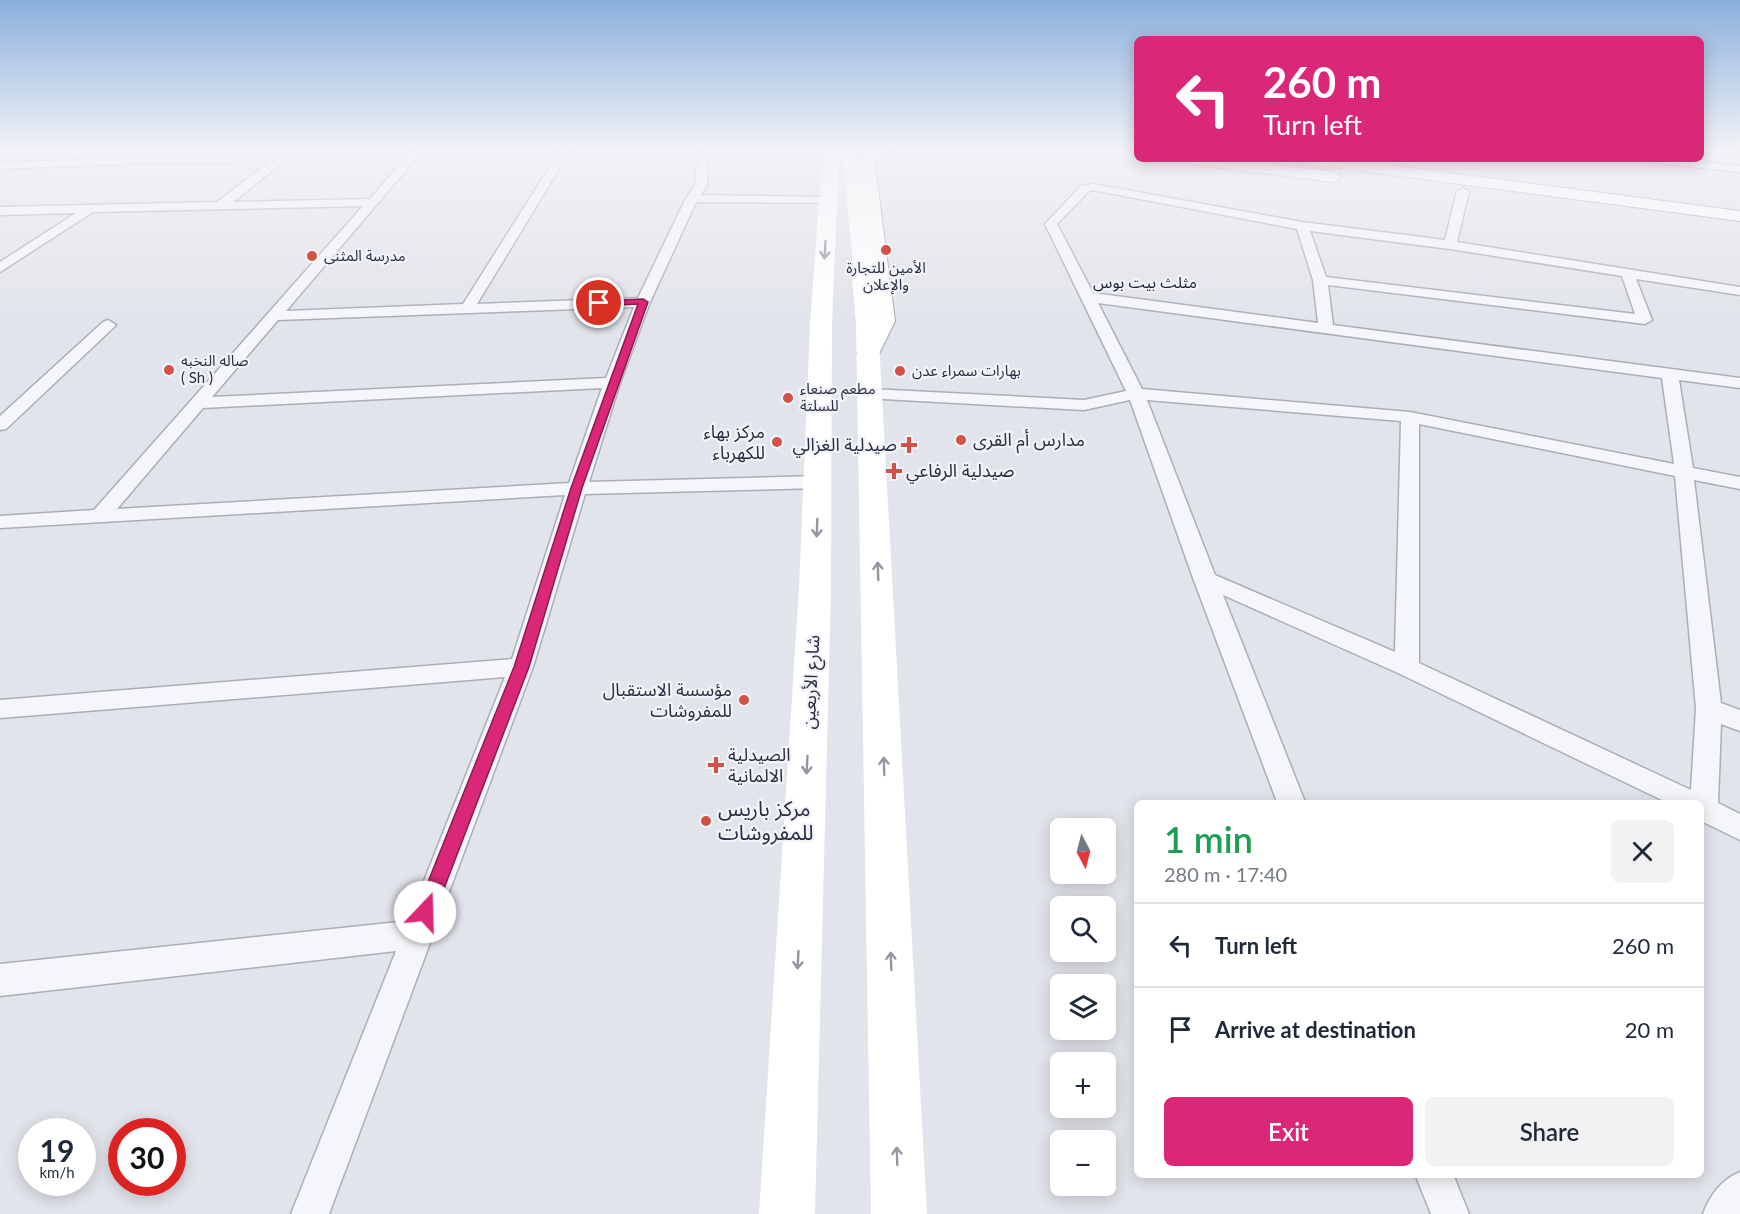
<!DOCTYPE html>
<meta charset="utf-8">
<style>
:root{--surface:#fff;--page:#f2f2f3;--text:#1f2937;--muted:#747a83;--line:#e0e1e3;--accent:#db2777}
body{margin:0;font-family:Lato,"Noto Sans Arabic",sans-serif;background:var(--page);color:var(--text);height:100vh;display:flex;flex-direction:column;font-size:22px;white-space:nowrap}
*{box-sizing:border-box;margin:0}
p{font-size:20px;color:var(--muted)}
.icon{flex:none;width:33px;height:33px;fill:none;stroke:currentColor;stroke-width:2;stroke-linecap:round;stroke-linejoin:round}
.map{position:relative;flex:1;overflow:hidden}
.side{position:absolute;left:1134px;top:800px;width:570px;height:378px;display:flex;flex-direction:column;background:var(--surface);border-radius:9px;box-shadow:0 3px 15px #0003}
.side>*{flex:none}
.top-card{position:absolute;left:1134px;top:36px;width:570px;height:126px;border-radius:9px;box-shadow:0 3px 15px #0003;background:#db2777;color:#fff;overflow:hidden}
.needle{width:39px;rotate:173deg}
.tools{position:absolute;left:1050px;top:818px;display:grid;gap:12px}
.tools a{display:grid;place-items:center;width:66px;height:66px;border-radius:9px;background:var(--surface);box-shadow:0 3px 15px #0003;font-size:30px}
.speed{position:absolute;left:18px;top:1118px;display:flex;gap:12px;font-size:30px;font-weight:700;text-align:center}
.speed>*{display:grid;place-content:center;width:78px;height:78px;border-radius:50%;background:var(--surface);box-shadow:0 3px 15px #0003;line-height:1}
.speed small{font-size:15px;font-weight:400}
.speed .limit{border:9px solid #d22;background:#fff;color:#111}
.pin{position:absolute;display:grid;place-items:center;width:51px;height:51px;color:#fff;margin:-26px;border:3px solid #fff;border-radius:50%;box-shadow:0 2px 6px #0007}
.me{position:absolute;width:66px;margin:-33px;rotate:21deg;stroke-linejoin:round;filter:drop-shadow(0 0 4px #0008)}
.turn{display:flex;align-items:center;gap:21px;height:126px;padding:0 30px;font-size:27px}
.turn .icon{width:78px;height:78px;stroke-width:2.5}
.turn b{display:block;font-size:42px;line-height:51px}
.round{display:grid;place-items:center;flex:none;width:63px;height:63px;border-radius:9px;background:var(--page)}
.head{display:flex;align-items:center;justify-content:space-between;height:102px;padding:0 30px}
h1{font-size:36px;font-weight:600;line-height:45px;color:#1e9e55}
.action{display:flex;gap:12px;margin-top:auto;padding:12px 30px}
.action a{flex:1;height:69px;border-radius:9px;background:var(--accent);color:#fff;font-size:24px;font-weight:600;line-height:69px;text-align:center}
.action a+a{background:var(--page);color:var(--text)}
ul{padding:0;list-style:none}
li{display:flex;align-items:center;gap:18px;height:84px;padding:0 30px;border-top:2px solid var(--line)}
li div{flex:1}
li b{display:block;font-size:22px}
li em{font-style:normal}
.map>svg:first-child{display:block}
</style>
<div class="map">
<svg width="1740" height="1214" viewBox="0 0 1740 1214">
<rect width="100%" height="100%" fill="#e2e4eb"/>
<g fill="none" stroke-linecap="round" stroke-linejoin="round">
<path stroke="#bdbfc9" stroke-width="17" stroke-dasharray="17 9" stroke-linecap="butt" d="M 1236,159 L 1340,173"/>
<g stroke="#abadb9" stroke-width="3">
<path id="minor" d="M 413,149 L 424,149 L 286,311 L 463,304 L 561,149 L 571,149 L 477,304 L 638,298 L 686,198 L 695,186 L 698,149 L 708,149 L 707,186 L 700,195 L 832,197 L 834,199 L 828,203 L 696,202 L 650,302 L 620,383 L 589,482 L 819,476 L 826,478 L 829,482 L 826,486 L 819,488 L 585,494 L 533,667 L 329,1214 L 291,1214 L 396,951 L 0,996 L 0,964 L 408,921 L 505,677 L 0,718 L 0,700 L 512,659 L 565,495 L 0,528 L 0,516 L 94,510 L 363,206 L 93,212 L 0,272 L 0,262 L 76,213 L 0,215 L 0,207 L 217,202 L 269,162 L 144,163 L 0,169 L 0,163 L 144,157 L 278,156 L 283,154 L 288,157 L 287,159 L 233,202 L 370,199 ZM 634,307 L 606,378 L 212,397 L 278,320 ZM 602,388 L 569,483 L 117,509 L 203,408 Z
M 1647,159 L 1680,159 L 1740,166 L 1740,172 L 1652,162 Z
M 1093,184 L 1302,222 L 1445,240 L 1457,191 L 1463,188 L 1469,191 L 1457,242 L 1740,287 L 1740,295 L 1636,279 L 1652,320 L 1645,324 L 1328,285 L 1333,325 L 1740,378 L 1740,388 L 1679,380 L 1693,468 L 1740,477 L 1740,489 L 1694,480 L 1721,703 L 1740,710 L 1740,731 L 1721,724 L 1718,803 L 1740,814 L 1740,840 L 1701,821 L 1701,802 L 1666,802 L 1398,673 L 1223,595 L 1305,802 L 1277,802 L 1193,578 L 1130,400 L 1084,410 L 865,398 L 863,394 L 871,389 L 1084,400 L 1126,391 L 1045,224 L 1081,186 ZM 1093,190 L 1297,229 L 1313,280 L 1318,323 L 1093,293 L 1057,224 L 1089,191 ZM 1310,231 L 1450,249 L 1622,276 L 1635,314 L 1326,277 ZM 1098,303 L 1662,378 L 1674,464 L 1410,412 L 1142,389 ZM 1147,400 L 1401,421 L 1395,652 L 1215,575 ZM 1419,424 L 1675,476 L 1696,708 L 1691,790 L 1419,663 Z
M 108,320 L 116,325 L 113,328 L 6,429 L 0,430 L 0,416 L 103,322 Z
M 1740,1172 L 1740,1214 L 1703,1214 C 1710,1195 1721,1180 1740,1172 Z
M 1415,1174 L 1453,1174 L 1469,1214 L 1431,1214 Z"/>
</g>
<g stroke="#a1a5b7" stroke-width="2">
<path id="primary" d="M 833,149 L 893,149 L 878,159 L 875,165 L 895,321 L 877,358 L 869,360 L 861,358 L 857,353 L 873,321 L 859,165 L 863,157 C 850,152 839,161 827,158 L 824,155 Z
M 1118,149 L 1137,149 L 1137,156 L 1120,152 Z
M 1184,159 L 1229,159 L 1333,172 L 1341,177 L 1333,182 L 1192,164 Z
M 1300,159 L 1344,159 L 1740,211 L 1740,221 L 1308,164 Z"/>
</g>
<use href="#minor" fill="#f5f6f9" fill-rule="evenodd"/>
<path fill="#fff" fill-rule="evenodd" d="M 823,149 L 839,149 L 832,324 L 831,588 L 815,1214 L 759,1214 L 799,588 L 810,324 Z
M 867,315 L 875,317 L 878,322 L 927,1214 L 871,1214 L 856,322 L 859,317 Z"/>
<use href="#primary" fill="#fff" fill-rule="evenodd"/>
<path stroke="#fff" stroke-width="17" d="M 850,149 L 862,268"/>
<path stroke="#fff" stroke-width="22" d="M 862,266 L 867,322"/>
</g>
<defs><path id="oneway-shaft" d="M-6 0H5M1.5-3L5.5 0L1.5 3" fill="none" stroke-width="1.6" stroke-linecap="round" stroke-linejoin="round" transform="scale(1.5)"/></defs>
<g stroke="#9496a1">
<use href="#oneway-shaft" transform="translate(825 250) rotate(93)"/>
<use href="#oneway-shaft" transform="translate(817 528) rotate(92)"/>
<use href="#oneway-shaft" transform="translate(878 571) rotate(-92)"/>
<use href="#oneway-shaft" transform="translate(807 765) rotate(93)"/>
<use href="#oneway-shaft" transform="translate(884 766) rotate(-92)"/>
<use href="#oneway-shaft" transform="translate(798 960) rotate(93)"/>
<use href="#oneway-shaft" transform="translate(891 961) rotate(-92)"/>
<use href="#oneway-shaft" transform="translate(897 1156) rotate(-92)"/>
</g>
<linearGradient id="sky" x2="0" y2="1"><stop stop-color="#8aafdc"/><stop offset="0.47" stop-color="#f2f3f6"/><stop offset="1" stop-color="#f2f3f6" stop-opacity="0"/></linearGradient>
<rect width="1740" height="319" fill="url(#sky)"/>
<path fill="#db2777" stroke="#8e194d" stroke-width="1.5" d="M 643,299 L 648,302 L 582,488 L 529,667 L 435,912 L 432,918 L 425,920 L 419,918 L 416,912 L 514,667 L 571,488 L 638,304 L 599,306 L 595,303 L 599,301 Z"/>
<g fill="#d15346" stroke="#f2f3f8" stroke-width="2">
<circle cx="886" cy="250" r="6"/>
<circle cx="312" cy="256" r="6"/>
<circle cx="169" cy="370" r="6"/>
<circle cx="900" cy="371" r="6"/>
<circle cx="788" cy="398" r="6"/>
<circle cx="961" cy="440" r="6"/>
<circle cx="777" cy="442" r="6"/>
<path d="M906 436h6v6h6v6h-6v6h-6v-6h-6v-6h6z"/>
<path d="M891 462h6v6h6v6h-6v6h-6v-6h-6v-6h6z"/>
<circle cx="744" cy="700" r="6"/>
<path d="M713 756h6v6h6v6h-6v6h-6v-6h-6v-6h6z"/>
<circle cx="706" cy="821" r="6"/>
</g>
<g text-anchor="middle" stroke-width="4.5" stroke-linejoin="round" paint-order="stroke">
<g font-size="15" fill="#2a2d43" stroke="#f2f3f8" text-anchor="start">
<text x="324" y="261">مدرسة المثنى</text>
<text x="886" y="273" text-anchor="middle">الأمين للتجارة<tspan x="886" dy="17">والإعلان</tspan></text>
<text x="181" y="366">صاله النخبه<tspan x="181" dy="17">( Sh )</tspan></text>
<text x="912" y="376">بهارات سمراء عدن</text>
<text x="800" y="394">مطعم صنعاء<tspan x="800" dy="17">للسلتة</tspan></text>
</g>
<g font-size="16" fill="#1c1e34" stroke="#f2f3f8">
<text x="1145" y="288">مثلث بيت بوس</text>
</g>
<g font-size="18" fill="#2a2d43" stroke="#f2f3f8" text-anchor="end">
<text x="765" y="438">مركز بهاء<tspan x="765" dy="21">للكهرباء</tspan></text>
<text x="973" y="446" text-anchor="start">مدارس أم القرى</text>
<text x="897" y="451">صيدلية الغزالي</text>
<text x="906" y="477" text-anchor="start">صيدلية الرفاعي</text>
<text x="732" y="696">مؤسسة الاستقبال<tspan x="732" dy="21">للمفروشات</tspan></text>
<text x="728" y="761" text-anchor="start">الصيدلية<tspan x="728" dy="21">الالمانية</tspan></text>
</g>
<g font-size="18" fill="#2a2d43" stroke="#f2f3f8">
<text transform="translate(811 682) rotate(-87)" y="6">شارع الأربعين</text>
</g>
<g font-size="21" fill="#2a2d43" stroke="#f2f3f8" text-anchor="start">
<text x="718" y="816">مركز باريس<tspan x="718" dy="24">للمفروشات</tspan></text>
</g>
</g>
</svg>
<div class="tools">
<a><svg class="needle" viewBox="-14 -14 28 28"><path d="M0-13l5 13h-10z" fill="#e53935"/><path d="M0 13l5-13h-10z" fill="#747a83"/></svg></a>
<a><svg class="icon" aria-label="search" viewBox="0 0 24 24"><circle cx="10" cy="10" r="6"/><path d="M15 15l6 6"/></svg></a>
<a><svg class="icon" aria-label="layers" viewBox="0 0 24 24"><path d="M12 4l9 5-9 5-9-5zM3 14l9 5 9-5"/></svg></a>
<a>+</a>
<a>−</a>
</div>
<div class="speed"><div>19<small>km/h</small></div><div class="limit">30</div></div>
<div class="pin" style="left:599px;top:303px;background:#d93025"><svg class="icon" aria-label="arrive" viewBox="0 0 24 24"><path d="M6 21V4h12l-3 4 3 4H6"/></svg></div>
<svg class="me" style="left:425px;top:912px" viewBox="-20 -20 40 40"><circle r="19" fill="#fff"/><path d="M0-13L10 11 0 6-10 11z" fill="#db2777"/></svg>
<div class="top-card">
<div class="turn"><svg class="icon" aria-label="left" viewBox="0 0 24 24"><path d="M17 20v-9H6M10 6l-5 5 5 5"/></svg><div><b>260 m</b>Turn left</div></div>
</div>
<section class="side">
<div class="head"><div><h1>1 min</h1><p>280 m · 17:40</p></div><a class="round"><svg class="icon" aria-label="close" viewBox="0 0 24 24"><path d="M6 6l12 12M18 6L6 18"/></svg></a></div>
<ul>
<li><svg class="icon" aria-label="left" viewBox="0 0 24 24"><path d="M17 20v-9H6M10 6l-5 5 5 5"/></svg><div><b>Turn left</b></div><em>260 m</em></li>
<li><svg class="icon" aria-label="arrive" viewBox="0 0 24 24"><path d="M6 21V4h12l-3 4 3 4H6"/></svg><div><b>Arrive at destination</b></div><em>20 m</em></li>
</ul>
<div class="action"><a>Exit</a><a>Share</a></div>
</section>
</div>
